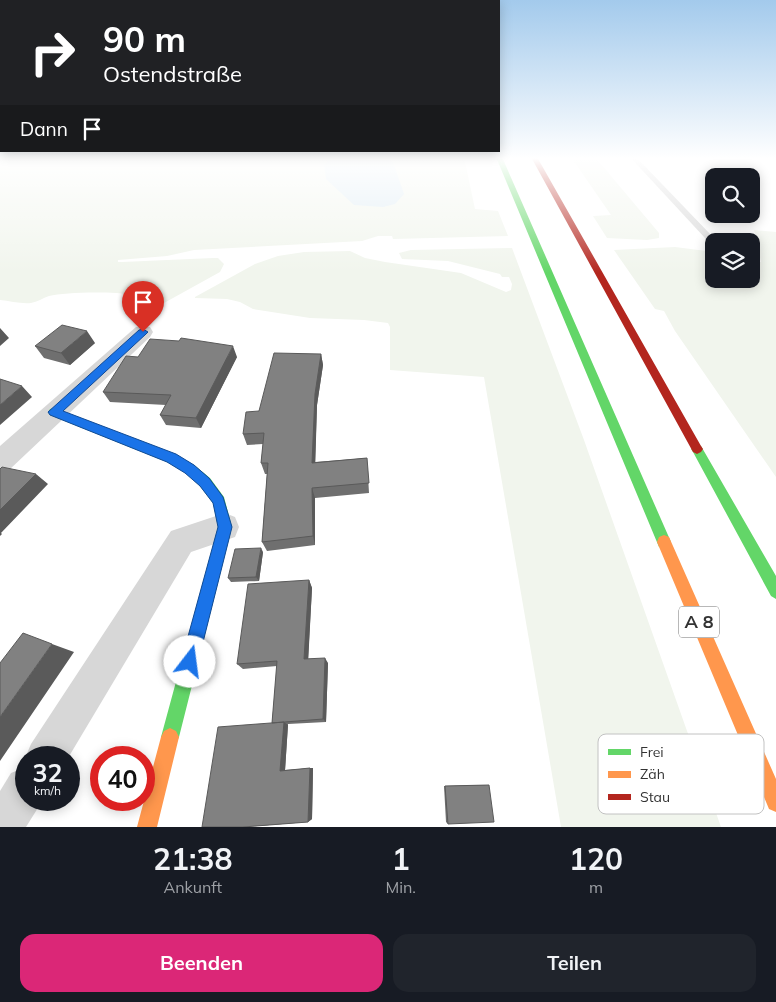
<!DOCTYPE html>
<html lang="de">
<meta charset="utf-8">
<style>
:root{--surface:#171b24;--page:#20242c;--text:#f1f3f6;--muted:#9ea1a6;--accent:#db2777}
body{margin:0;font-family:Mulish,sans-serif;background:var(--page);color:var(--text);height:100vh;display:flex;flex-direction:column;font-size:19px;white-space:nowrap}
*{box-sizing:border-box;margin:0}
p{font-size:16px;color:var(--muted)}
.icon{flex:none;width:28px;height:28px;fill:none;stroke:currentColor;stroke-width:2;stroke-linecap:round;stroke-linejoin:round}
.map{position:relative;height:827px;overflow:hidden}
.panel{display:flex;flex-direction:column;background:var(--surface);flex:1}
.panel>*{flex:none}
.top-card{position:absolute;left:0px;top:0px;width:500px;height:152px;box-shadow:0 2px 12px #0003;background:#202124;color:#fff;overflow:hidden}
.buttons{position:absolute;left:705px;top:168px;display:grid;gap:10px}
.buttons a{display:grid;place-items:center;width:55px;height:55px;border-radius:10px;background:var(--surface);box-shadow:0 2px 12px #0003;font-size:25px}
.speed{position:absolute;left:15px;top:746px;display:flex;gap:10px;font-size:25px;font-weight:700;text-align:center}
.speed>*{display:grid;place-content:center;width:65px;height:65px;border-radius:50%;background:var(--surface);box-shadow:0 2px 12px #0003;line-height:1}
.speed small{font-size:12px;font-weight:400}
.speed .limit{border:8px solid #d22;background:#fff;color:#111}
.pin{position:absolute;display:grid;place-items:center;width:42px;height:42px;color:#fff;margin:-51px -21px;border-radius:50% 50% 50% 0;rotate:-45deg;box-shadow:0 0 5px #0007}
.pin .icon{rotate:45deg}
.me{position:absolute;width:55px;margin:-28px;rotate:15deg;stroke-linejoin:round;filter:drop-shadow(0 0 4px #0008)}
.turn{display:flex;align-items:center;gap:18px;height:105px;padding:0 20px;font-size:22px}
.turn .icon{width:65px;height:65px;stroke-width:2.5}
.turn b{display:block;font-size:35px;line-height:42px}
.then{display:flex;align-items:center;height:48px;padding:0 20px;background:#0003;gap:10px;font-size:19px}
.eta{display:flex;justify-content:space-evenly;align-items:center;height:85px;text-align:center}
.eta b{font-size:30px;font-weight:700;line-height:35px}
.cta{display:flex;gap:10px;margin-top:auto;padding:10px 20px}
.cta a{flex:1;height:58px;border-radius:15px;background:var(--accent);color:#fff;font-size:20px;font-weight:700;line-height:58px;text-align:center}
.cta a+a{background:var(--page);color:var(--text)}
.map>svg:first-child{display:block}
</style>
<div class="map">
<svg width="776" height="827" viewBox="0 0 776 827">
<rect width="100%" height="100%" fill="#fff"/>
<path fill="#f1f5ed" d="M 0,157 L 336,157 L 324,164 L 393,162 L 382,157 L 464,157 L 475,209 L 498,211 L 508,236 L 393,239 L 392,236 L 378,236 L 362,241 L 194,250 L 167,256 L 118,260 L 118,262 L 122,262 L 213,258 L 218,258 L 224,264 L 220,272 L 164,303 C 146,290 71,291 49,296 C 43,298 37,302 31,303 C 21,304 10,301 0,300 Z
M 571,157 L 595,157 L 659,233 L 659,238 L 647,240 L 607,238 L 593,216 L 611,215 Z
M 754,230 L 776,232 L 776,477 L 675,331 L 664,311 L 655,309 L 614,250 L 675,247 L 714,252 L 714,279 L 751,279 L 751,261 L 761,262 Z
M 512,248 L 584,440 L 721,827 L 561,827 L 484,377 L 390,370 L 390,327 L 388,323 L 364,320 L 310,318 L 253,309 L 240,302 L 227,299 L 195,298 L 195,297 L 255,264 L 278,256 L 304,252 L 350,251 L 365,258 L 385,262 L 461,273 L 506,292 L 511,290 L 512,284 L 509,277 L 502,277 L 500,274 L 448,261 L 402,259 L 399,253 L 411,250 Z"/>
<path fill="#ddebf3" d="M 336,157 L 382,157 L 393,162 L 404,194 L 395,204 L 383,207 L 354,205 L 326,179 L 324,164 Z"/>
<g fill="none" stroke-linecap="round" stroke-linejoin="round">
<path fill="#d7d7d7" fill-rule="evenodd" d="M 630,157 L 636,157 L 711,235 L 714,241 L 714,250 L 711,250 L 705,238 Z"/>
<path fill="#d7d7d7" fill-rule="evenodd" d="M 143,326 L 150,327 L 153,332 L 150,337 L 9,470 L 0,473 L 0,446 L 136,327 Z
M 225,513 L 235,517 L 239,527 L 235,537 L 191,552 L 68,758 L 26,758 L 26,761 L 25,758 L 31,744 L 171,531 Z
M 26,767 L 26,800 L 42,800 L 41,803 L 26,827 L 0,827 L 0,791 L 11,773 Z"/>
<path fill="#63d668" fill-rule="evenodd" d="M 496,157 L 502,157 L 671,542 L 669,547 L 664,549 L 659,547 Z
M 54,408 L 175,454 L 194,465 L 210,478 L 224,497 L 232,527 L 179,737 L 176,743 L 170,746 L 164,743 L 161,737 L 218,527 L 213,503 L 200,486 L 186,473 L 167,462 L 50,415 L 48,412 L 50,409 Z
M 697,444 L 701,446 L 776,576 L 776,599 L 771,596 L 693,452 L 691,449 L 693,446 Z"/>
<path fill="#ff974d" fill-rule="evenodd" d="M 664,535 L 669,537 L 776,779 L 776,812 L 769,809 L 657,542 L 659,537 Z
M 170,728 L 176,731 L 179,737 L 157,827 L 137,827 L 161,737 L 164,731 Z"/>
<path fill="#b3261e" fill-rule="evenodd" d="M 531,157 L 537,157 L 701,446 L 703,449 L 701,452 L 697,454 L 693,452 Z"/>
</g>
<path fill="#6f6f6f" d="M 95,343 L 70,365 L 44,358 L 35,346 Z
M 321,354 L 323,365 L 317,405 L 315,462 L 367,458 L 369,493 L 315,498 L 315,545 L 267,551 L 262,542 L 267,474 L 265,474 L 261,463 L 263,444 L 247,445 L 243,434 L 259,411 Z
M 138,357 L 237,357 L 201,428 L 166,425 L 160,415 L 166,405 L 110,402 L 103,392 Z
M 263,552 L 259,581 L 231,582 L 228,578 Z
M 309,580 L 312,588 L 308,659 L 328,663 L 326,722 L 288,724 L 285,770 L 313,768 L 312,819 L 308,822 L 243,827 L 272,723 L 277,666 L 243,669 L 237,664 Z
M 486,785 L 448,824 L 446,822 L 444,786 Z"/>
<path fill="#5a5a5a" d="M 0,328 L 9,338 L 0,346 Z
M 87,331 L 95,343 L 70,365 L 61,353 Z
M 233,346 L 237,357 L 201,428 L 196,418 Z
M 321,354 L 323,365 L 317,405 L 315,473 L 312,463 L 315,394 Z
M 22,386 L 32,397 L 0,425 L 0,405 Z
M 36,474 L 48,484 L 1,533 L 2,534 L 0,536 L 0,510 Z
M 312,488 L 315,498 L 315,545 L 313,536 Z
M 261,548 L 263,552 L 259,581 L 256,577 Z
M 309,580 L 312,588 L 308,664 L 304,659 Z
M 52,644 L 74,652 L 0,761 L 0,717 Z
M 325,658 L 328,663 L 326,722 L 323,719 Z
M 284,722 L 288,725 L 285,771 L 280,771 Z
M 310,768 L 313,768 L 312,819 L 308,822 Z"/>
<path fill="#818181" stroke="#5a5a5a" d="M 62,325 L 87,331 L 61,353 L 35,346 Z
M 181,338 L 233,346 L 196,418 L 160,415 L 171,395 L 103,392 L 126,356 L 138,357 L 150,339 L 179,341 Z
M 274,353 L 321,354 L 315,394 L 312,463 L 367,458 L 369,483 L 312,488 L 313,536 L 262,542 L 268,463 L 261,463 L 264,433 L 243,434 L 246,412 L 259,411 Z
M 0,379 L 22,386 L 0,405 Z
M 2,467 L 36,474 L 0,510 L 0,469 Z
M 261,548 L 256,577 L 228,578 L 235,549 Z
M 309,580 L 304,659 L 325,658 L 323,719 L 272,723 L 277,661 L 237,664 L 248,584 Z
M 23,633 L 52,644 L 0,717 L 0,663 Z
M 284,722 L 280,771 L 310,768 L 308,822 L 243,827 L 202,827 L 218,727 Z
M 489,785 L 494,822 L 448,824 L 445,786 Z"/>
<linearGradient id="sky" x2="0" y2="1"><stop stop-color="#a3caec"/><stop offset="0.58" stop-color="#fff"/><stop offset="1" stop-color="#fff" stop-opacity="0"/></linearGradient>
<rect width="776" height="273" fill="url(#sky)"/>
<path fill="#1a73e8" stroke="#114b97" d="M 143,329 L 148,332 L 146,334 L 63,411 L 176,454 L 194,465 L 209,478 L 223,497 L 232,527 L 198,662 L 195,668 L 190,670 L 184,668 L 181,662 L 218,527 L 213,503 L 200,486 L 185,473 L 167,462 L 50,415 L 48,412 L 139,330 Z"/>
<g text-anchor="middle" stroke-width="5" stroke-linejoin="round" paint-order="stroke">
<rect fill="#fff" stroke="#707070" stroke-width="1" x="679" y="606.5" width="40" height="31" rx="4"/>
<g font-size="18" font-weight="bold" fill="#333">
<text x="699" y="628">A 8</text>
</g>
</g>
<rect x="598" y="734" width="166" height="80" rx="8" fill="#fff" stroke="#c2c2c2" stroke-width="1"/>
<rect x="608" y="749" width="23" height="6" fill="#63d668"/>
<rect x="608" y="771" width="23" height="7" fill="#ff974d"/>
<rect x="608" y="794" width="23" height="6" fill="#b3261e"/>
<g font-size="14" fill="#333">
<text x="640" y="757">Frei</text>
<text x="640" y="779">Zäh</text>
<text x="640" y="802">Stau</text>
</g>
</svg>
<div class="buttons">
<a><svg class="icon" aria-label="search" viewBox="0 0 24 24"><circle cx="10" cy="10" r="6"/><path d="M15 15l6 6"/></svg></a>
<a><svg class="icon" aria-label="layers" viewBox="0 0 24 24"><path d="M12 4l9 5-9 5-9-5zM3 14l9 5 9-5"/></svg></a>
</div>
<div class="speed"><div>32<small>km/h</small></div><div class="limit">40</div></div>
<div class="pin" style="left:143px;top:332px;background:#d93025"><svg class="icon" aria-label="arrive" viewBox="0 0 24 24"><path d="M6 21V4h12l-3 4 3 4H6"/></svg></div>
<svg class="me" style="left:190px;top:662px" viewBox="-20 -20 40 40"><circle r="19" fill="#fff"/><path d="M0-13L10 11 0 6-10 11z" fill="#1a73e8"/></svg>
<div class="top-card">
<div class="turn"><svg class="icon" aria-label="right" viewBox="0 0 24 24"><path d="M7 20v-9h11M14 6l5 5-5 5"/></svg><div><b>90 m</b>Ostendstraße</div></div>
<div class="then">Dann<svg class="icon" aria-label="arrive" viewBox="0 0 24 24"><path d="M6 21V4h12l-3 4 3 4H6"/></svg></div>
</div>
</div>
<section class="panel">
<div class="eta">
<div><b>21:38</b><p>Ankunft</p></div>
<div><b>1</b><p>Min.</p></div>
<div><b>120</b><p>m</p></div>
</div>
<div class="cta"><a>Beenden</a><a>Teilen</a></div>
</section>
